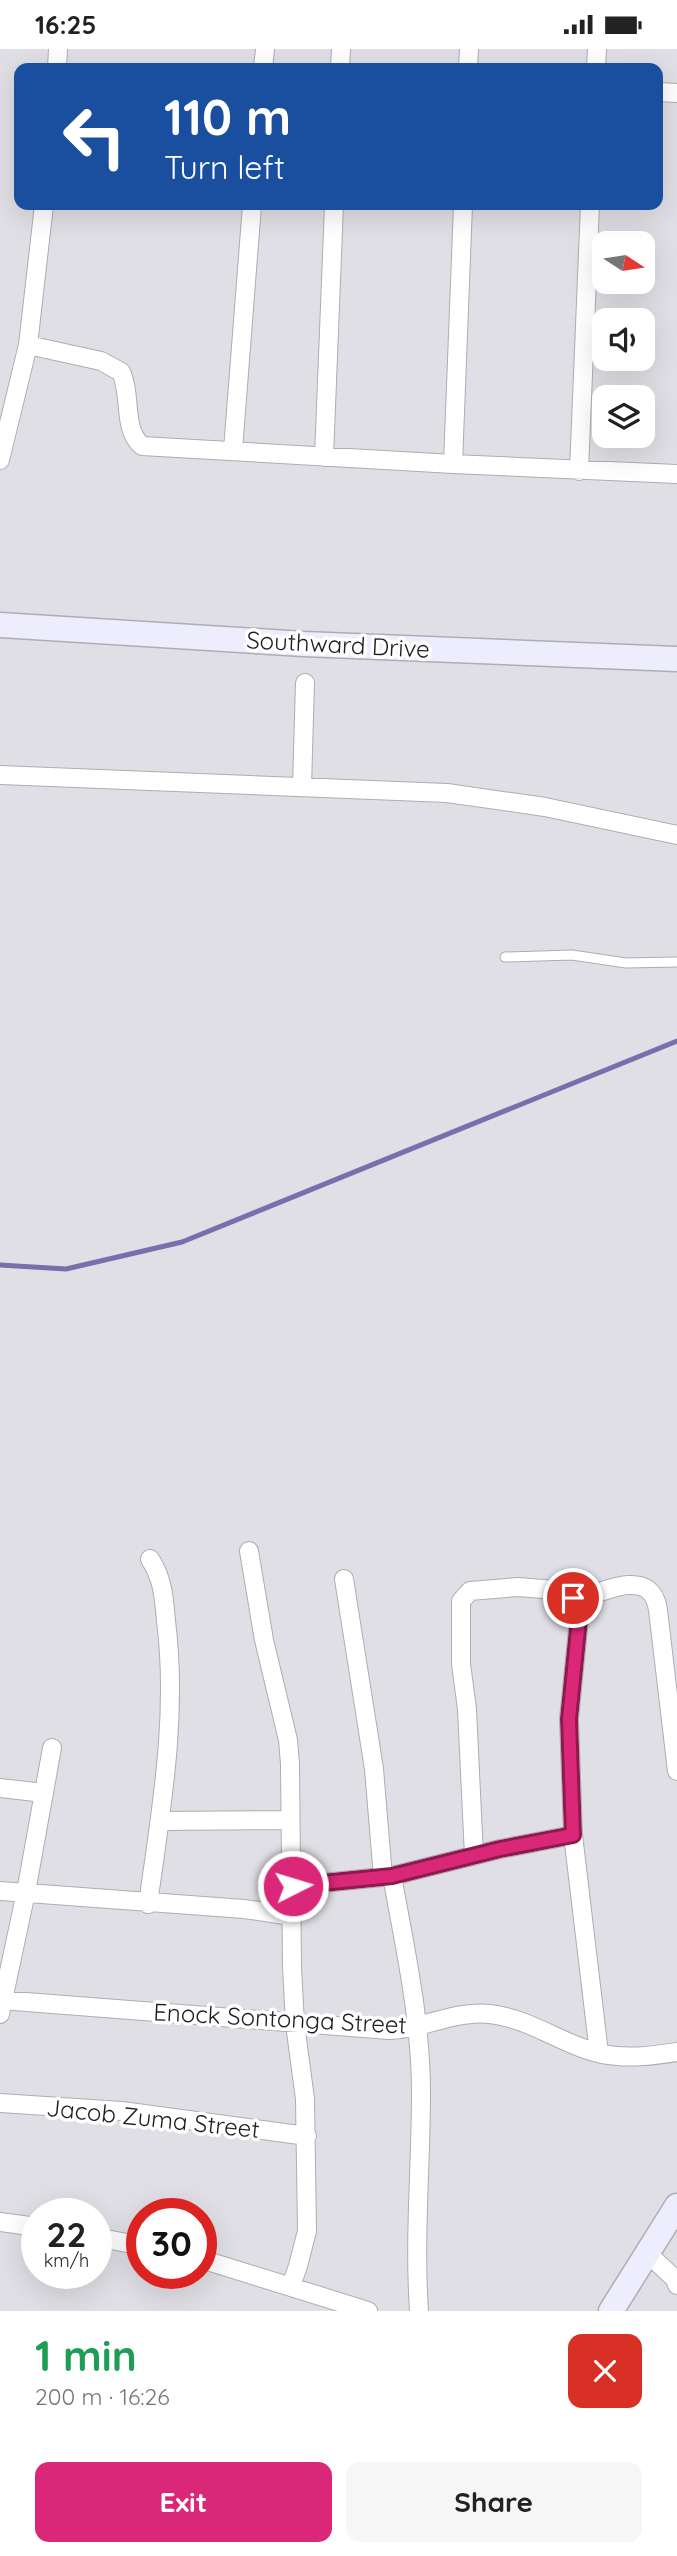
<!DOCTYPE html>
<meta charset="utf-8">
<style>
:root{--surface:#fff;--page:#f6f6f6;--text:#222;--muted:#767676;--accent:#db2777}
body{margin:0;font-family:Quicksand,sans-serif;background:var(--page);color:var(--text);height:100vh;display:flex;flex-direction:column;font-size:26px;white-space:nowrap}
*{box-sizing:border-box;margin:0}
p{font-size:23px;color:var(--muted)}
.icon{flex:none;width:38px;height:38px;fill:none;stroke:currentColor;stroke-width:2;stroke-linecap:round;stroke-linejoin:round}
.map{position:relative;height:2262px;overflow:hidden}
.side{display:flex;flex-direction:column;background:var(--surface);flex:1}
.side>*{flex:none}
.banner{position:absolute;left:14px;top:14px;width:649px;height:147px;border-radius:14px;box-shadow:0 7px 28px #0002;background:#1a4fa0;color:#fff;overflow:hidden}
.needle{width:46px;rotate:102deg}
.buttons{position:absolute;left:592px;top:182px;display:grid;gap:14px}
.buttons a{display:grid;place-items:center;width:63px;height:63px;border-radius:14px;background:var(--surface);box-shadow:0 7px 28px #0002;font-size:35px}
.speed{position:absolute;left:21px;top:2149px;display:flex;gap:14px;font-size:35px;font-weight:700;text-align:center}
.speed>*{display:grid;place-content:center;width:91px;height:91px;border-radius:50%;background:var(--surface);box-shadow:0 7px 28px #0002;line-height:1}
.speed small{font-size:18px;font-weight:400}
.speed .limit{border:10px solid #d22;background:#fff;color:#111}
.pin{position:absolute;display:grid;place-items:center;width:60px;height:60px;color:#fff;margin:-30px;border:4px solid #fff;border-radius:50%;box-shadow:0 2px 7px #0007}
.me{position:absolute;width:77px;margin:-38px;rotate:85deg;stroke-linejoin:round;filter:drop-shadow(0 0 5px #0008)}
.turn{display:flex;align-items:center;gap:24px;height:147px;padding:0 35px;font-size:32px}
.turn .icon{width:91px;height:91px;stroke-width:2.5}
.turn b{display:block;font-size:49px;line-height:60px}
.round{display:grid;place-items:center;flex:none;width:74px;height:74px;border-radius:14px;background:var(--page)}
.head{display:flex;align-items:center;justify-content:space-between;height:119px;padding:0 35px}
h1{font-size:42px;font-weight:700;line-height:52px;color:#1e9e55}
.button{display:flex;gap:14px;margin-top:auto;padding:14px 35px}
.button a{flex:1;height:80px;border-radius:14px;background:var(--accent);color:#fff;font-size:28px;font-weight:700;line-height:80px;text-align:center}
.button a+a{background:var(--page);color:var(--text)}
.status{display:flex;justify-content:space-between;align-items:center;height:49px;padding:0 35px;background:var(--surface);direction:ltr}
.status svg{height:19px;fill:currentColor}
.map>svg:first-child{display:block}
</style>
<div class="status"><b>16:25</b><svg viewBox="0 0 49 12"><path d="M0 12V9h3v3zM5 12V6h3v6zM10 12V3h3v9zM15 12V0h3v12zM26 1h20v11H26zM47 4h2v5h-2z"/></svg></div>
<div class="map">
<svg width="677" height="2262" viewBox="0 0 677 2262">
<rect width="100%" height="100%" fill="#dfdfe5"/>
<g fill="none" stroke-linecap="round" stroke-linejoin="round">
<path stroke="#7671ac" stroke-width="5" d="M 0,1216 L 66,1220 L 182,1193 L 677,992"/>
<g stroke="#adadb2" stroke-width="11">
<path id="lane" d="M 505,908 L 572,906 L 626,914 L 677,913"/>
</g>
<g stroke="#adadb2" stroke-width="20">
<path id="street" d="M 57,19 L 58,0
M 263,19 L 265,0
M 340,19 L 341,0
M 468,19 L 469,0
M 596,19 L 597,0
M 658,43 L 677,44
M 28,296 L 101,312 L 121,323 C 132,346 122,380 142,397 L 453,415 L 677,425
M 233,401 L 252,156
M 324,408 L 334,156
M 0,411 L 28,296 L 44,156
M 453,415 L 463,156
M 579,422 L 590,156
M 0,726 L 447,744 L 545,758 L 677,786
M 302,738 L 305,634
M 249,1502 L 264,1591 L 288,1691 L 290,1715 L 292,1918 L 295,1975 L 305,2050 L 307,2182 L 298,2217 L 291,2237
M 344,1530 L 374,1720 L 383,1828
M 576,1553 C 602,1542 652,1517 658,1561 L 677,1722
M 0,1739 L 44,1744
M 160,1772 L 290,1771
M 474,1807 L 467,1660 L 461,1615 L 461,1552 L 470,1542 L 518,1538 L 556,1541 L 568,1545 L 576,1553 L 579,1570 L 569,1670 L 573,1786 L 599,2004
M 392,1827 C 405,1899 421,1970 421,2044 C 421,2116 414,2189 419,2262
M 293,1837 L 392,1827 L 500,1800 L 573,1786
M 0,1842 L 244,1860 L 292,1867
M 148,1855 C 161,1761 178,1666 166,1572 C 164,1549 163,1530 150,1510
M 0,1951 L 389,1981 C 423,1980 456,1961 490,1965 C 532,1970 564,1997 602,2005 C 627,2010 652,2007 677,2003
M 0,1965 L 26,1843 L 52,1699
M 0,2054 L 122,2062 L 307,2087
M 0,2173 L 37,2178
M 96,2188 L 142,2197
M 647,2204 L 675,2230 L 677,2236
M 201,2210 L 368,2262"/>
</g>
<g stroke="#adadb2" stroke-width="27">
<path id="secondary" d="M 0,576 L 304,595 L 677,610
M 611,2262 L 677,2157"/>
</g>
<use href="#lane" stroke="#fff" stroke-width="9"/>
<use href="#street" stroke="#fff" stroke-width="18"/>
<use href="#secondary" stroke="#eeedfe" stroke-width="24"/>
</g>
<g fill="none" stroke-linecap="round" stroke-linejoin="round">
<g stroke="#8e194d" stroke-width="18">
<path id="route" d="M 293,1837 L 392,1827 L 500,1800 L 573,1786 L 569,1670 L 579,1570 L 576,1553 L 573,1549"/>
</g>
<use href="#route" stroke="#db2777" stroke-width="12"/>
</g>
<g text-anchor="middle" stroke-width="7" stroke-linejoin="round" paint-order="stroke">
<g font-size="24" fill="#1d1d1f" stroke="#fff">
<text transform="translate(338 596) rotate(3)" y="8">Southward Drive</text>
<text transform="translate(280 1970) rotate(3)" y="8">Enock Sontonga Street</text>
<text transform="translate(153 2070) rotate(6)" y="8">Jacob Zuma Street</text>
</g>
</g>
</svg>
<div class="buttons">
<a><svg class="needle" viewBox="-14 -14 28 28"><path d="M0-13l5 13h-10z" fill="#e53935"/><path d="M0 13l5-13h-10z" fill="#767676"/></svg></a>
<a><svg class="icon" aria-label="sound" viewBox="0 0 24 24"><path d="M4 9h4l5-4v14l-5-4H4zM17 9q2 3 0 6"/></svg></a>
<a><svg class="icon" aria-label="layers" viewBox="0 0 24 24"><path d="M12 4l9 5-9 5-9-5zM3 14l9 5 9-5"/></svg></a>
</div>
<div class="speed"><div>22<small>km/h</small></div><div class="limit">30</div></div>
<div class="pin" style="left:573px;top:1549px;background:#d93025"><svg class="icon" aria-label="arrive" viewBox="0 0 24 24"><path d="M6 21V4h12l-3 4 3 4H6"/></svg></div>
<svg class="me" style="left:293px;top:1837px" viewBox="-20 -20 40 40"><circle r="17" fill="#db2777" stroke="#fff" stroke-width="3"/><path d="M0-11L8 9 0 5-8 9z" fill="#fff"/></svg>
<div class="banner">
<div class="turn"><svg class="icon" aria-label="left" viewBox="0 0 24 24"><path d="M17 20v-9H6M10 6l-5 5 5 5"/></svg><div><b>110 m</b>Turn left</div></div>
</div>
</div>
<section class="side">
<div class="head"><div><h1>1 min</h1><p>200 m · 16:26</p></div><a class="round" style="background:#d93025;color:#fff"><svg class="icon" aria-label="close" viewBox="0 0 24 24"><path d="M6 6l12 12M18 6L6 18"/></svg></a></div>
<div class="button"><a>Exit</a><a>Share</a></div>
</section>
